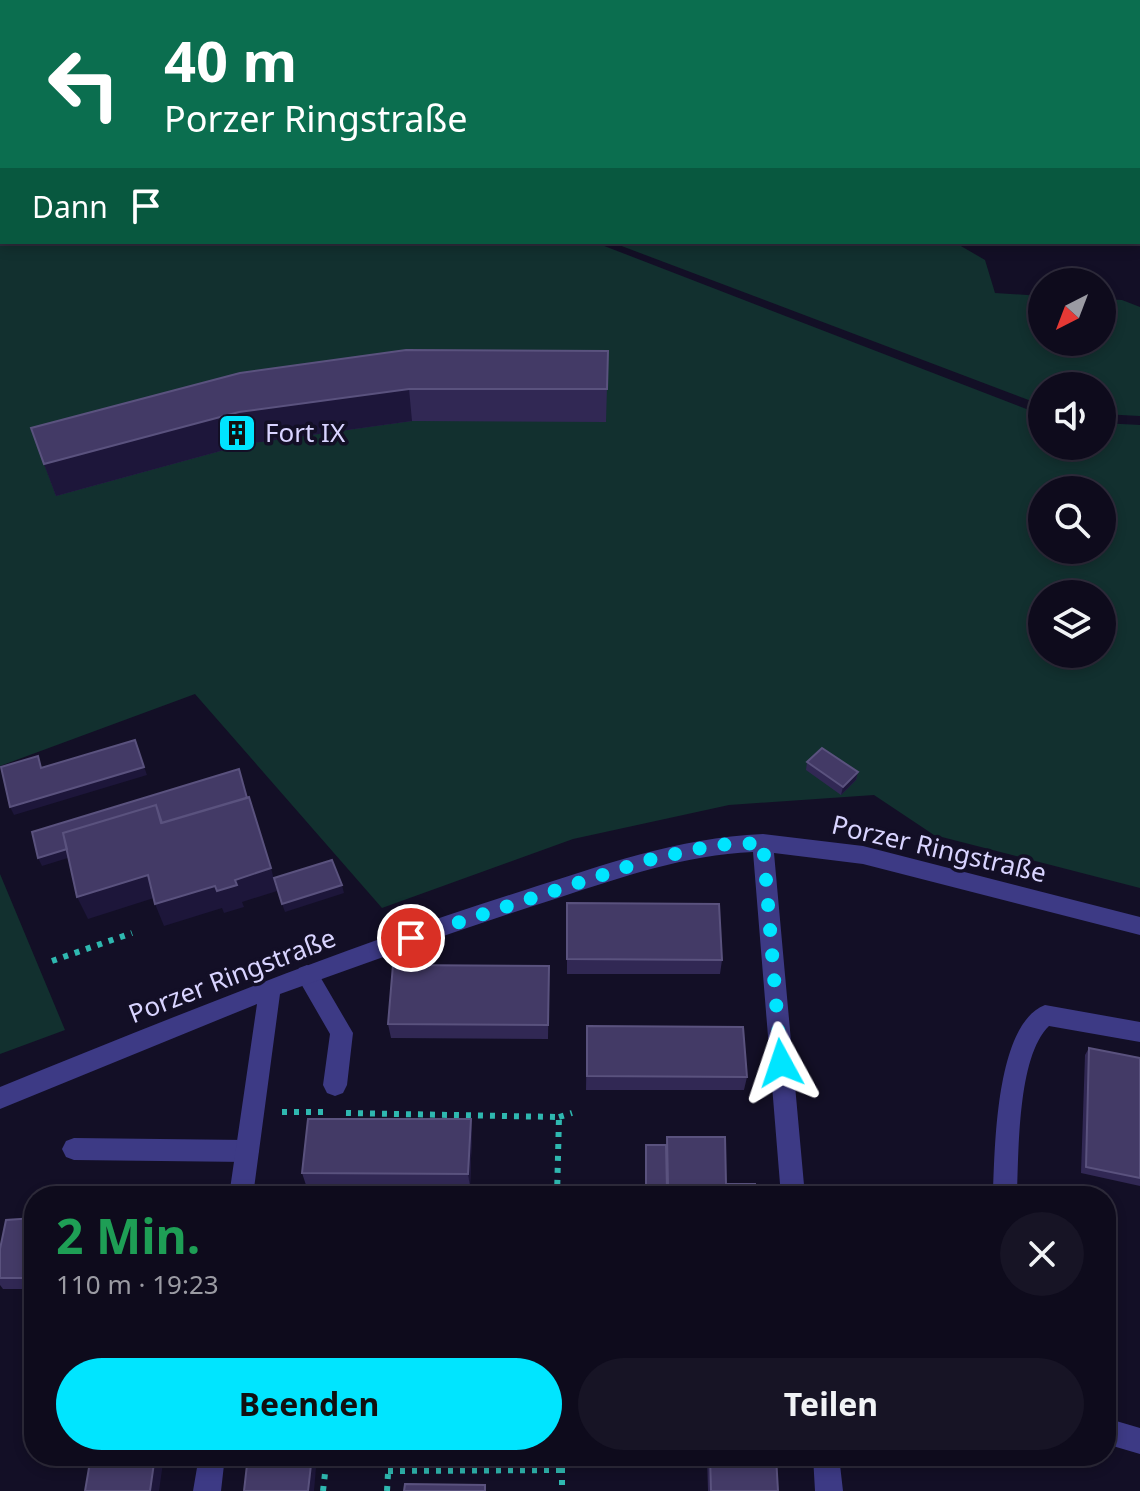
<!DOCTYPE html>
<html lang="de">
<meta charset="utf-8">
<style>
:root{--surface:#0e0b1c;--page:#171425;--text:#f1f3f6;--muted:#9b9ba3;--line:#2e2b3b;--accent:#00e5ff}
body{margin:0;font-family:"Noto Sans",sans-serif;background:var(--page);color:var(--text);height:100vh;display:flex;flex-direction:column;font-size:30px;white-space:nowrap}
*{box-sizing:border-box;margin:0}
p{font-size:26px;color:var(--muted)}
.icon{flex:none;width:44px;height:44px;fill:none;stroke:currentColor;stroke-width:2;stroke-linecap:round;stroke-linejoin:round}
.map{position:relative;flex:1;overflow:hidden}
.sheet{position:absolute;left:24px;top:1186px;width:1092px;height:280px;display:flex;flex-direction:column;background:var(--surface);border-radius:32px;box-shadow:0 4px 12px #0003,0 0 0 2px var(--line)}
.sheet>*{flex:none}
.hud{position:absolute;left:0px;top:0px;width:1140px;height:244px;box-shadow:0 4px 12px #0003,0 0 0 2px var(--line);background:#0b6e4f;color:#fff;overflow:hidden}
.needle{width:52px;rotate:222deg}
.tools{position:absolute;left:1028px;top:268px;display:grid;gap:16px}
.tools a{display:grid;place-items:center;width:88px;height:88px;border-radius:50%;background:var(--surface);box-shadow:0 4px 12px #0003,0 0 0 2px var(--line);font-size:40px}
.pin{position:absolute;display:grid;place-items:center;width:68px;height:68px;color:#fff;margin:-34px;border:4px solid #fff;border-radius:50%;box-shadow:0 2px 8px #0007}
.me{position:absolute;width:88px;margin:-44px;rotate:355deg;stroke-linejoin:round;filter:drop-shadow(0 0 6px #0008)}
.turn{display:flex;align-items:center;gap:28px;height:168px;padding:0 32px;font-size:36px}
.turn .icon{width:104px;height:104px;stroke-width:2.5}
.turn b{display:block;font-size:56px;line-height:68px}
.then{display:flex;align-items:center;height:76px;padding:0 32px;background:#0003;gap:16px;font-size:30px}
.round{display:grid;place-items:center;flex:none;width:84px;height:84px;border-radius:42px;background:var(--page)}
.head{display:flex;align-items:center;justify-content:space-between;height:136px;padding:0 32px}
h1{font-size:48px;font-weight:700;line-height:60px;color:#1e9e55}
.button{display:flex;gap:16px;margin-top:auto;padding:16px 32px}
.button a{flex:1;height:92px;border-radius:48px;background:var(--accent);color:#111;font-size:32px;font-weight:700;line-height:92px;text-align:center}
.button a+a{background:var(--page);color:var(--text)}
.map>svg:first-child{display:block}
</style>
<div class="map">
<svg width="1140" height="1491" viewBox="0 0 1140 1491">
<rect width="100%" height="100%" fill="#130f26"/>
<path fill="#12302f" fill-rule="evenodd" d="M 0,0 L 164,0 L 2,2 L 2,242 L 594,242 L 1042,415 L 1042,446 L 1102,446 L 1102,423 L 1140,425 L 1140,888 L 934,835 L 874,795 L 729,805 L 573,839 L 382,908 L 195,694 L 0,766 ZM 1042,490 L 1102,490 L 1102,550 L 1042,550 ZM 1042,594 L 1102,594 L 1102,654 L 1042,654 Z
M 182,0 L 1109,0 L 181,2 Z
M 611,242 L 954,242 L 985,260 L 995,293 L 1042,296 L 1042,342 L 1102,342 L 1102,299 L 1122,300 L 1140,307 L 1140,416 L 1102,414 L 1102,386 L 1042,386 L 1042,405 Z
M 0,874 L 65,1030 L 0,1054 Z"/>
<g fill="none" stroke-linecap="round" stroke-linejoin="round">
<path stroke="#2fb8b0" stroke-width="6" stroke-dasharray="5 7" stroke-linecap="butt" d="M 52,961 L 132,933
M 282,1112 L 324,1112
M 346,1113 L 559,1117 L 557,1196
M 559,1117 L 572,1113
M 562,1456 L 562,1491
M 388,1471 L 562,1470
M 323,1491 L 327,1456
M 387,1491 L 389,1456"/>
<path fill="#3d3a85" fill-rule="evenodd" d="M 307,965 L 315,968 L 353,1033 L 347,1085 L 343,1093 L 335,1096 L 327,1093 L 323,1085 L 330,1034 L 296,975 L 299,968 Z
M 1045,1005 L 1140,1022 L 1140,1042 L 1049,1026 C 1017,1057 1019,1152 1017,1196 L 993,1196 C 995,1150 995,1024 1045,1005 Z
M 74,1138 L 247,1140 L 255,1143 L 259,1151 L 255,1159 L 247,1162 L 74,1160 L 66,1157 L 62,1149 L 66,1141 Z
M 1106,1418 L 1140,1428 L 1140,1454 L 1106,1444 Z"/>
<path fill="#3d3a85" fill-rule="evenodd" d="M 763,834 L 863,846 L 1140,917 L 1140,935 L 863,864 L 774,853 L 805,1196 L 781,1196 L 753,852 C 685,855 622,877 558,898 C 464,928 372,961 280,994 L 253,1196 L 229,1196 L 257,1004 L 0,1109 L 0,1087 C 173,1017 344,947 522,891 C 604,865 676,838 763,834 Z
M 199,1456 L 225,1456 L 221,1491 L 193,1491 Z
M 813,1456 L 839,1456 L 843,1491 L 815,1491 Z"/>
</g>
<path fill="#312854" d="M 856,0 L 918,0 L 917,2 L 857,2 Z
M 1138,51 L 1140,52 L 1140,144 L 1138,143 Z
M 608,351 L 606,422 L 412,421 L 246,444 L 56,496 L 31,428 Z
M 807,762 L 858,772 L 856,780 L 841,795 L 806,770 Z
M 567,903 L 722,960 L 720,974 L 567,974 Z
M 549,980 L 548,1039 L 391,1038 L 388,1024 Z
M 587,1026 L 747,1077 L 744,1090 L 586,1090 Z
M 1089,1048 L 1140,1058 L 1140,1186 L 1081,1173 L 1085,1055 Z
M 471,1119 L 472,1132 L 470,1186 L 306,1185 L 302,1173 Z
M 667,1137 L 726,1184 L 755,1196 L 645,1196 L 646,1145 L 666,1145 Z
M 34,1218 L 34,1289 L 3,1289 L 0,1285 L 0,1249 Z
M 707,1456 L 776,1456 L 778,1491 L 708,1491 Z"/>
<path fill="#1d163a" d="M 409,389 L 412,421 L 246,444 L 56,496 L 44,464 L 239,412 Z
M 135,740 L 147,775 L 14,815 L 10,807 Z
M 858,772 L 856,780 L 841,795 L 843,787 Z
M 156,805 L 252,812 L 162,829 L 42,866 L 38,858 Z
M 271,868 L 277,891 L 242,902 L 244,907 L 224,913 L 222,908 L 164,926 L 155,904 Z
M 148,875 L 157,897 L 88,919 L 77,897 Z
M 342,885 L 344,893 L 285,912 L 282,904 Z
M 471,1119 L 472,1132 L 470,1186 L 468,1174 Z
M 155,1456 L 164,1456 L 159,1491 L 150,1491 Z
M 312,1456 L 317,1456 L 314,1491 L 308,1491 Z"/>
<path fill="#433a66" stroke="#5a527e" stroke-width="2" d="M 1138,51 L 1140,52 L 1140,116 L 1138,115 Z
M 406,350 L 608,351 L 607,389 L 409,389 L 239,412 L 44,464 L 31,428 L 240,373 Z
M 135,740 L 144,767 L 10,807 L 1,767 L 38,756 L 41,768 Z
M 822,748 L 858,772 L 843,787 L 807,762 Z
M 239,769 L 247,798 L 162,823 L 156,805 L 63,833 L 67,849 L 38,858 L 32,832 Z
M 249,797 L 271,868 L 235,880 L 237,885 L 217,891 L 215,886 L 155,904 L 148,875 L 77,897 L 63,833 L 156,805 L 161,823 Z
M 332,860 L 342,885 L 282,904 L 274,878 Z
M 567,903 L 719,904 L 722,960 L 567,959 Z
M 393,965 L 549,966 L 548,1025 L 388,1024 Z
M 587,1026 L 743,1027 L 747,1077 L 587,1076 Z
M 1089,1048 L 1140,1058 L 1140,1178 L 1086,1167 Z
M 308,1119 L 471,1119 L 468,1174 L 302,1173 Z
M 667,1137 L 725,1137 L 726,1184 L 755,1184 L 755,1196 L 697,1196 L 696,1185 L 668,1185 Z
M 646,1145 L 666,1145 L 667,1190 L 646,1190 Z
M 34,1218 L 34,1278 L 0,1278 L 0,1249 L 6,1220 Z
M 91,1456 L 155,1456 L 150,1491 L 85,1491 Z
M 248,1456 L 312,1456 L 308,1491 L 244,1491 Z
M 710,1456 L 776,1456 L 778,1491 L 711,1491 Z
M 405,1484 L 485,1485 L 485,1491 L 404,1491 Z"/>
<g fill="none" stroke-linecap="round" stroke-linejoin="round">
<path stroke="#00e5ff" stroke-width="14" stroke-dasharray="0 25.2" d="M 411,938 L 648,860 L 715,845 L 763,843 L 781,1063"/>
</g>
<defs>
<g id="building-square" transform="scale(2)"><rect x="-9" y="-9" width="18" height="18" rx="4" fill="#00e5ff" stroke="#130f26"/><path d="M-4-6H4V6H1V3H-1V6H-4ZM-2.5-4.3h1.7v1.8h-1.7ZM.8-4.3h1.7v1.8H.8ZM-2.5-1h1.7V.8h-1.7ZM.8-1h1.7V.8H.8Z" fill="#111"/></g>
</defs>
<g fill-rule="evenodd">
<use href="#building-square" x="237" y="433"/>
</g>
<g text-anchor="middle" stroke-width="7" stroke-linejoin="round" paint-order="stroke">
<g font-size="26" fill="#d9d4ff" stroke="#130f26" text-anchor="start">
<text x="265" y="442">Fort IX</text>
</g>
<g font-size="26" fill="#d9d4ff" stroke="#130f26">
<text transform="translate(939 849) rotate(13)" y="9">Porzer Ringstraße</text>
<text transform="translate(232 976) rotate(-21)" y="9">Porzer Ringstraße</text>
</g>
</g>
</svg>
<div class="tools">
<a><svg class="needle" viewBox="-14 -14 28 28"><path d="M0-13l5 13h-10z" fill="#e53935"/><path d="M0 13l5-13h-10z" fill="#9b9ba3"/></svg></a>
<a><svg class="icon" aria-label="sound" viewBox="0 0 24 24"><path d="M4 9h4l5-4v14l-5-4H4zM17 9q2 3 0 6"/></svg></a>
<a><svg class="icon" aria-label="search" viewBox="0 0 24 24"><circle cx="10" cy="10" r="6"/><path d="M15 15l6 6"/></svg></a>
<a><svg class="icon" aria-label="layers" viewBox="0 0 24 24"><path d="M12 4l9 5-9 5-9-5zM3 14l9 5 9-5"/></svg></a>
</div>
<div class="pin" style="left:411px;top:938px;background:#d93025"><svg class="icon" aria-label="arrive" viewBox="0 0 24 24"><path d="M6 21V4h12l-3 4 3 4H6"/></svg></div>
<svg class="me" style="left:781px;top:1063px" viewBox="-20 -20 40 40"><path d="M0-17L14 15 0 8-14 15z" fill="#00e5ff" stroke="#fff" stroke-width="4"/></svg>
<div class="hud">
<div class="turn"><svg class="icon" aria-label="left" viewBox="0 0 24 24"><path d="M17 20v-9H6M10 6l-5 5 5 5"/></svg><div><b>40 m</b>Porzer Ringstraße</div></div>
<div class="then">Dann<svg class="icon" aria-label="arrive" viewBox="0 0 24 24"><path d="M6 21V4h12l-3 4 3 4H6"/></svg></div>
</div>
<section class="sheet">
<div class="head"><div><h1>2 Min.</h1><p>110 m · 19:23</p></div><a class="round"><svg class="icon" aria-label="close" viewBox="0 0 24 24"><path d="M6 6l12 12M18 6L6 18"/></svg></a></div>
<div class="button"><a>Beenden</a><a>Teilen</a></div>
</section>
</div>
